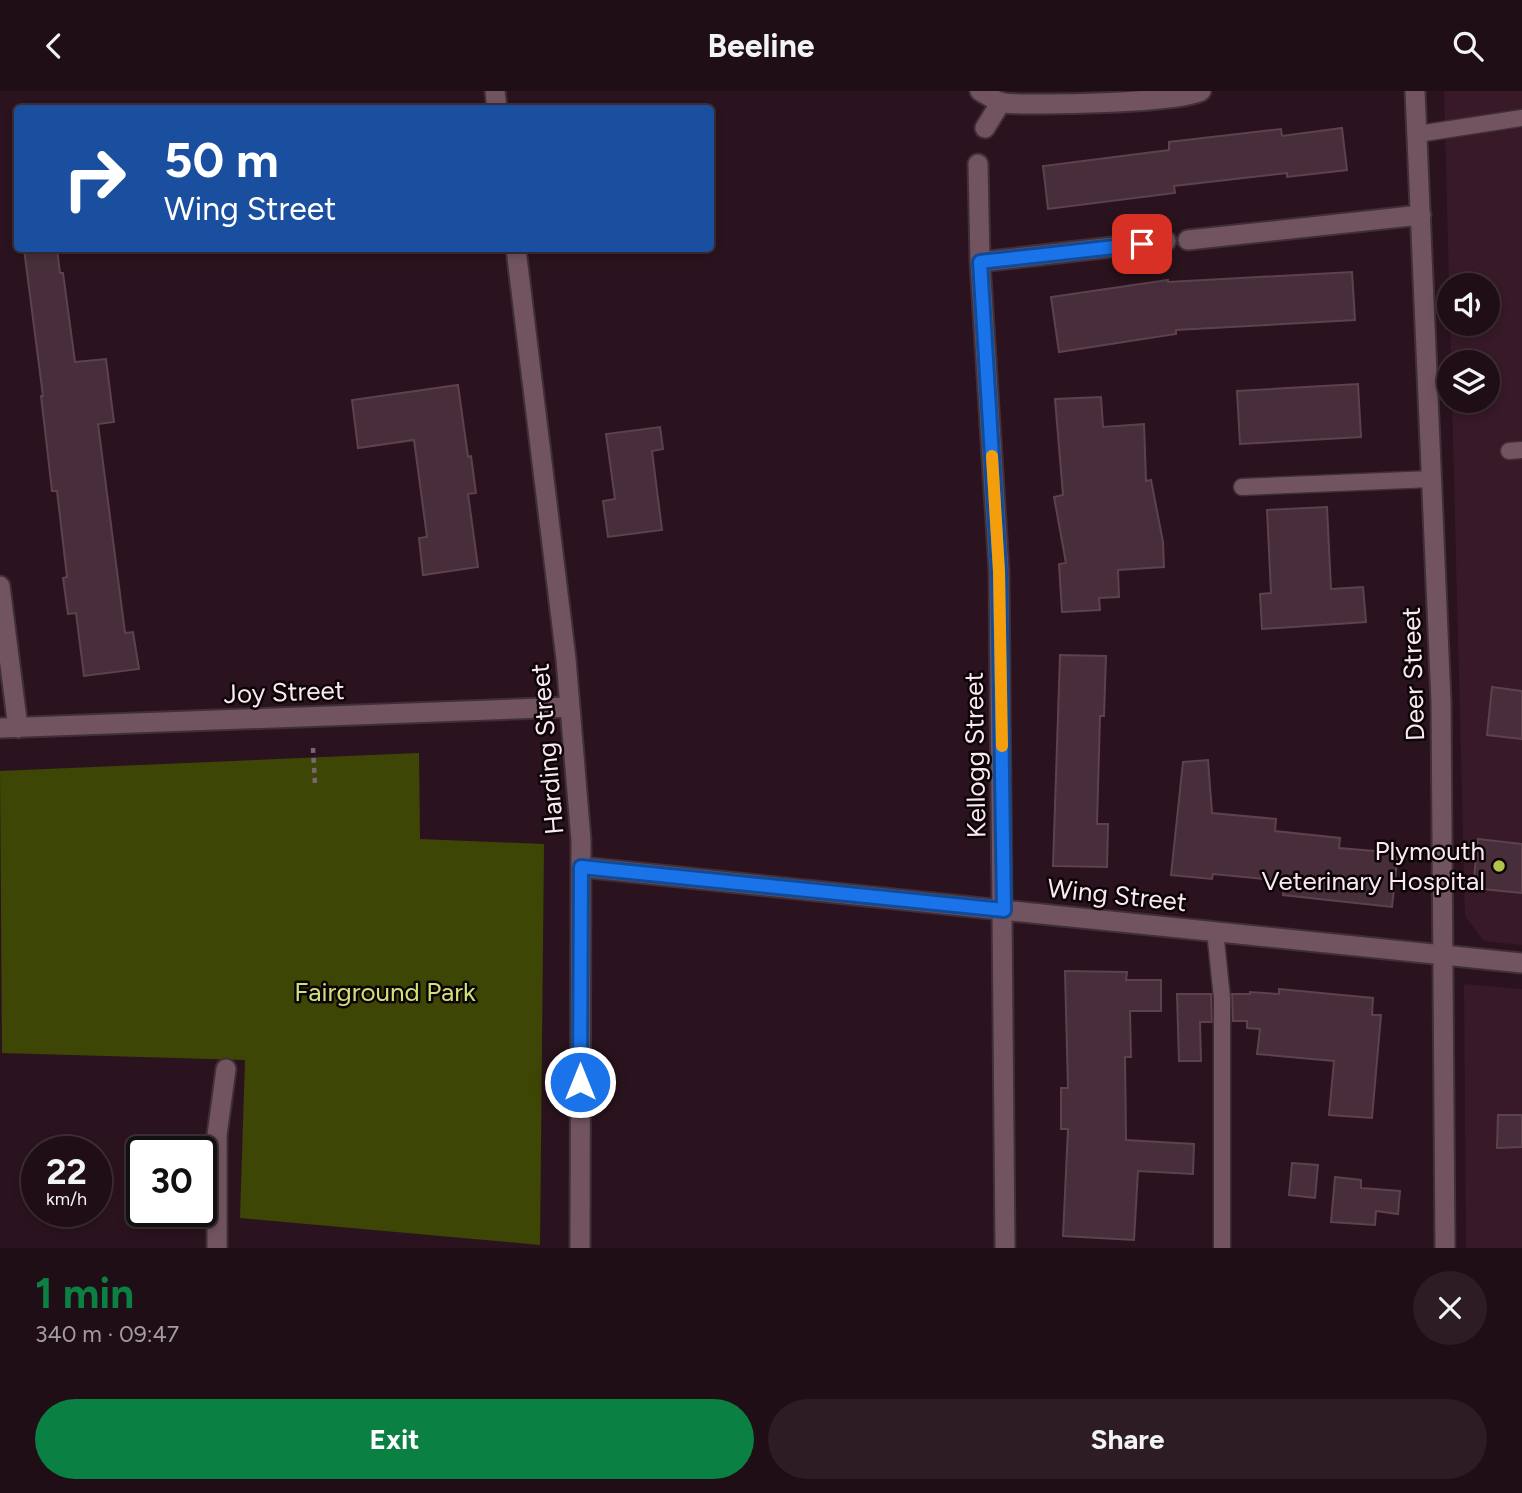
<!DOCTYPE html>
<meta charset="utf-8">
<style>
:root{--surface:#200e16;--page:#2d1c23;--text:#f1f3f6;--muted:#a29ca1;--line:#3d2e35;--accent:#0b8043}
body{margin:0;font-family:Figtree,sans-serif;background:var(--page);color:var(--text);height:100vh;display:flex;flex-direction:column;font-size:26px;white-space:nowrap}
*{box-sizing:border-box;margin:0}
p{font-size:23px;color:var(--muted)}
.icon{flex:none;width:38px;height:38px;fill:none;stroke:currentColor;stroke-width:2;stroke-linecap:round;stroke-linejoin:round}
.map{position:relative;height:1157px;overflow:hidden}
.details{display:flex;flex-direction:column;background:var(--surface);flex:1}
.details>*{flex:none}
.guide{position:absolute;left:14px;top:14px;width:700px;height:147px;border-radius:7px;box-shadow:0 4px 10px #0003,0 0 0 2px var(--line);background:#1a4fa0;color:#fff;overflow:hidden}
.fabs{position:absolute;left:1437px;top:182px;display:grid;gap:14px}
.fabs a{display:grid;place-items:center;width:63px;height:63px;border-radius:50%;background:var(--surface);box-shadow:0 4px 10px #0003,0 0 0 2px var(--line);font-size:35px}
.speed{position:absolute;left:21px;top:1045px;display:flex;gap:14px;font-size:35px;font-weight:700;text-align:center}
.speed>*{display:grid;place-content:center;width:91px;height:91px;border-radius:50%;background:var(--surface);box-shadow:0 4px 10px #0003,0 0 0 2px var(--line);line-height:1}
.speed small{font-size:18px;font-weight:400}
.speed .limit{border:4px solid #111;border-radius:10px;background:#fff;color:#111}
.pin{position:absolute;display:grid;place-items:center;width:60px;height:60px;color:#fff;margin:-30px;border-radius:14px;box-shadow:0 4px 10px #0006}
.me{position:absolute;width:77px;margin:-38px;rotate:0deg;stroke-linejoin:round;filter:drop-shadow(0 0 5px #0008)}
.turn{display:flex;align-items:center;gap:24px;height:147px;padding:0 35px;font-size:32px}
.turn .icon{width:91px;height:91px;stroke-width:2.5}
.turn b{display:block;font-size:49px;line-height:60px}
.round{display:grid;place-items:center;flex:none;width:74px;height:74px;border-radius:37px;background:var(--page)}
.summary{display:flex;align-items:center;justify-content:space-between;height:119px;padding:0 35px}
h1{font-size:42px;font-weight:700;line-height:52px;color:var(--accent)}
.button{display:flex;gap:14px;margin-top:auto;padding:14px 35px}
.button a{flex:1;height:80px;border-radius:42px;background:var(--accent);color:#fff;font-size:28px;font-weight:700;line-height:80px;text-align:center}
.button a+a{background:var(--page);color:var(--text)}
header{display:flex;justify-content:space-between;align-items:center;height:91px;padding:0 35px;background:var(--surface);font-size:32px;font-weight:700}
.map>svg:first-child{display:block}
</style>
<header><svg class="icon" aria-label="back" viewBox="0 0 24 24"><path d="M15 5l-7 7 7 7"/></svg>Beeline<svg class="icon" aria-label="search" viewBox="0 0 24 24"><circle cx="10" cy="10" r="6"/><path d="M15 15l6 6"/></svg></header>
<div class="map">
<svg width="1522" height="1157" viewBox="0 0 1522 1157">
<rect width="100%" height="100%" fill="#2a131e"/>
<path fill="#371928" d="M 1444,0 L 1522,0 L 1522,854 L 1484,850 L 1465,825 L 1452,310 L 1488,310 L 1488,271 L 1451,271 L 1450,233 L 1488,233 L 1488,194 L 1449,194 Z
M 1464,893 L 1522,898 L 1522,1157 L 1466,1157 Z"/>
<path fill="#3e4606" d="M 419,662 L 420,748 L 544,753 L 540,1154 L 240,1127 L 245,969 L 2,962 L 0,680 Z"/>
<path fill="#482e3a" stroke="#5d424e" stroke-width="2" d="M 1342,37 L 1347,79 L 1287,86 L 1287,82 L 1174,95 L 1175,102 L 1048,118 L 1043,75 L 1169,59 L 1169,51 L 1281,38 L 1282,45 Z
M 24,158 L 57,158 L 60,182 L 63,182 L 75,271 L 106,268 L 114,331 L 98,333 L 125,542 L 133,541 L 139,578 L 84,585 L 76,522 L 68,523 L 63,487 L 67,486 L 57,400 L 52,400 L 48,365 L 41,305 L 43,305 Z
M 1352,181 L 1355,229 L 1176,239 L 1176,243 L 1059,261 L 1051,206 L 1168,189 L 1168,191 Z
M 1358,293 L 1361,346 L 1240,353 L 1237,300 Z
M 458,294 L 468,366 L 471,365 L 476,402 L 468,403 L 478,476 L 423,484 L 419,447 L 427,446 L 414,349 L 358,357 L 352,309 Z
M 1101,306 L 1103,336 L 1144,333 L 1146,390 L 1151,389 L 1163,451 L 1164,476 L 1118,479 L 1119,506 L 1099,507 L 1100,519 L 1062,521 L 1059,473 L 1066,472 L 1054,406 L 1063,404 L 1055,308 Z
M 660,336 L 663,358 L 652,360 L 662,439 L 608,446 L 603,410 L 615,408 L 606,343 Z
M 1327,416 L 1331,498 L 1363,496 L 1366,531 L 1262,538 L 1260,503 L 1271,502 L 1267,419 Z
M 1060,564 L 1106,565 L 1104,625 L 1100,625 L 1097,733 L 1108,733 L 1107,776 L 1053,775 Z
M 1492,596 L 1522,600 L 1522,648 L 1487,644 Z
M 1208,669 L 1212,722 L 1276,728 L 1275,740 L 1340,747 L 1339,757 L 1398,762 L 1392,816 L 1283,804 L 1285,790 L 1213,783 L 1212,788 L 1171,784 L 1183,671 Z
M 1478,748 L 1522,753 L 1522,802 L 1473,797 Z
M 1065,880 L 1127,881 L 1126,889 L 1161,889 L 1161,920 L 1130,920 L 1131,966 L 1125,966 L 1126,1049 L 1194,1053 L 1193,1083 L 1138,1080 L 1134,1149 L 1063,1145 L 1068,1038 L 1061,1038 L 1061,997 L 1068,997 Z
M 1279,898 L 1373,907 L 1372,924 L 1381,924 L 1372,1027 L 1329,1024 L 1334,970 L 1257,963 L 1260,938 L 1247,937 L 1247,930 L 1233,930 L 1232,903 L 1250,903 L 1250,901 L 1279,903 Z
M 1177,903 L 1211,903 L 1212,931 L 1200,931 L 1201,970 L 1179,970 Z
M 1498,1024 L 1522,1024 L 1522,1056 L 1497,1057 Z
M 1292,1072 L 1318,1074 L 1315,1107 L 1289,1104 Z
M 1335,1086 L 1361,1089 L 1361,1097 L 1400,1100 L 1398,1123 L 1376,1120 L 1375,1134 L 1331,1131 Z"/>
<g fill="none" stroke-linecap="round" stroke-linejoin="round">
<g stroke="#402f36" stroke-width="19">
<path id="service" d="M 1418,43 L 1522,27
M 1509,360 L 1522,359
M 1242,396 L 1432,388
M 1215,840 L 1222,907 L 1222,1157"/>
</g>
<g stroke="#402f36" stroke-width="23">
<path id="minor" d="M 495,0 L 497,18
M 980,0 C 987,4 996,11 1004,12 C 1032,15 1182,12 1201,0
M 1415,0 L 1441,611 L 1445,1157
M 985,37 L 1001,11
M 978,73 L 980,171 L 999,480 L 1005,1157
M 1188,149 L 1421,124
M 516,158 L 566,568 L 581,749 L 580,1157
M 980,171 L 1166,150
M 0,495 L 18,637
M 0,637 L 570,616
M 581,776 L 1522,872
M 217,1157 L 217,1044 L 226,978"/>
</g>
<path stroke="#7a666f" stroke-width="4.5" stroke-dasharray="5 5" stroke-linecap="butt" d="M 313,657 L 315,693"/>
<use href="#service" stroke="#715460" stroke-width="16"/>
<use href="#minor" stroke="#715460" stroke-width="19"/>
</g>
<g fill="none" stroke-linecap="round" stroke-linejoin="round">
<g stroke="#114b97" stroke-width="18">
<path id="route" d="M 580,991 L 581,776 L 1004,819 L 999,480 L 980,171 L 1142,153"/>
</g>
<use href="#route" stroke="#1a73e8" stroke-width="12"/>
<path stroke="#f59e0b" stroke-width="12" d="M 992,365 L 999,480 L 1002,655"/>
</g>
<circle fill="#b2c34c" stroke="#0c0407" stroke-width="2.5" cx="1499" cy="775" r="7"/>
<g text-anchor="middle" stroke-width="5" stroke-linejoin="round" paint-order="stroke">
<g font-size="26" fill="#fae9f0" stroke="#0c0407">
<text transform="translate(1413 583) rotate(-92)" y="9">Deer Street</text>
<text transform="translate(284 601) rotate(-2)" y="9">Joy Street</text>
<text transform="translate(547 658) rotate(-95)" y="9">Harding Street</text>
<text transform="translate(975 664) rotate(-91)" y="9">Kellogg Street</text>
<text transform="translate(1117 804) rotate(6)" y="9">Wing Street</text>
</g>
<g font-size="26" fill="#fae9f0" stroke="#0c0407" text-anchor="end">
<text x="1485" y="769">Plymouth<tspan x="1485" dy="30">Veterinary Hospital</tspan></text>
</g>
<g font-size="26" fill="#d0e07a" stroke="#0c0407">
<text x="385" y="910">Fairground Park</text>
</g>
</g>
</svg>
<div class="fabs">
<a><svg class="icon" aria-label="sound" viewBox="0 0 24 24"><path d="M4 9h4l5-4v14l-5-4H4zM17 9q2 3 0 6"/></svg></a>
<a><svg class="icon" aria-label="layers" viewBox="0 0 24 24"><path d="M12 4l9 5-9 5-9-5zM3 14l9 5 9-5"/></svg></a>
</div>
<div class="speed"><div>22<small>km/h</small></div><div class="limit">30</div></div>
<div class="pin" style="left:1142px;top:153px;background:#d93025"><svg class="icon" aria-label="arrive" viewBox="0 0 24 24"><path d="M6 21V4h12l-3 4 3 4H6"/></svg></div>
<svg class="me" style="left:580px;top:991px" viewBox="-20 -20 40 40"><circle r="17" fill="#1a73e8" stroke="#fff" stroke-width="3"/><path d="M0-11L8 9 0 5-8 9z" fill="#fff"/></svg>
<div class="guide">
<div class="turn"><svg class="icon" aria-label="right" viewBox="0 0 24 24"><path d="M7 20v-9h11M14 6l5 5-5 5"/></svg><div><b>50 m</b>Wing Street</div></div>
</div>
</div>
<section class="details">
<div class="summary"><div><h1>1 min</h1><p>340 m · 09:47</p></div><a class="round"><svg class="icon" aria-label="close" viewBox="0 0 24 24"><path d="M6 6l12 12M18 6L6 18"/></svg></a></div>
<div class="button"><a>Exit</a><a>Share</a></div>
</section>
